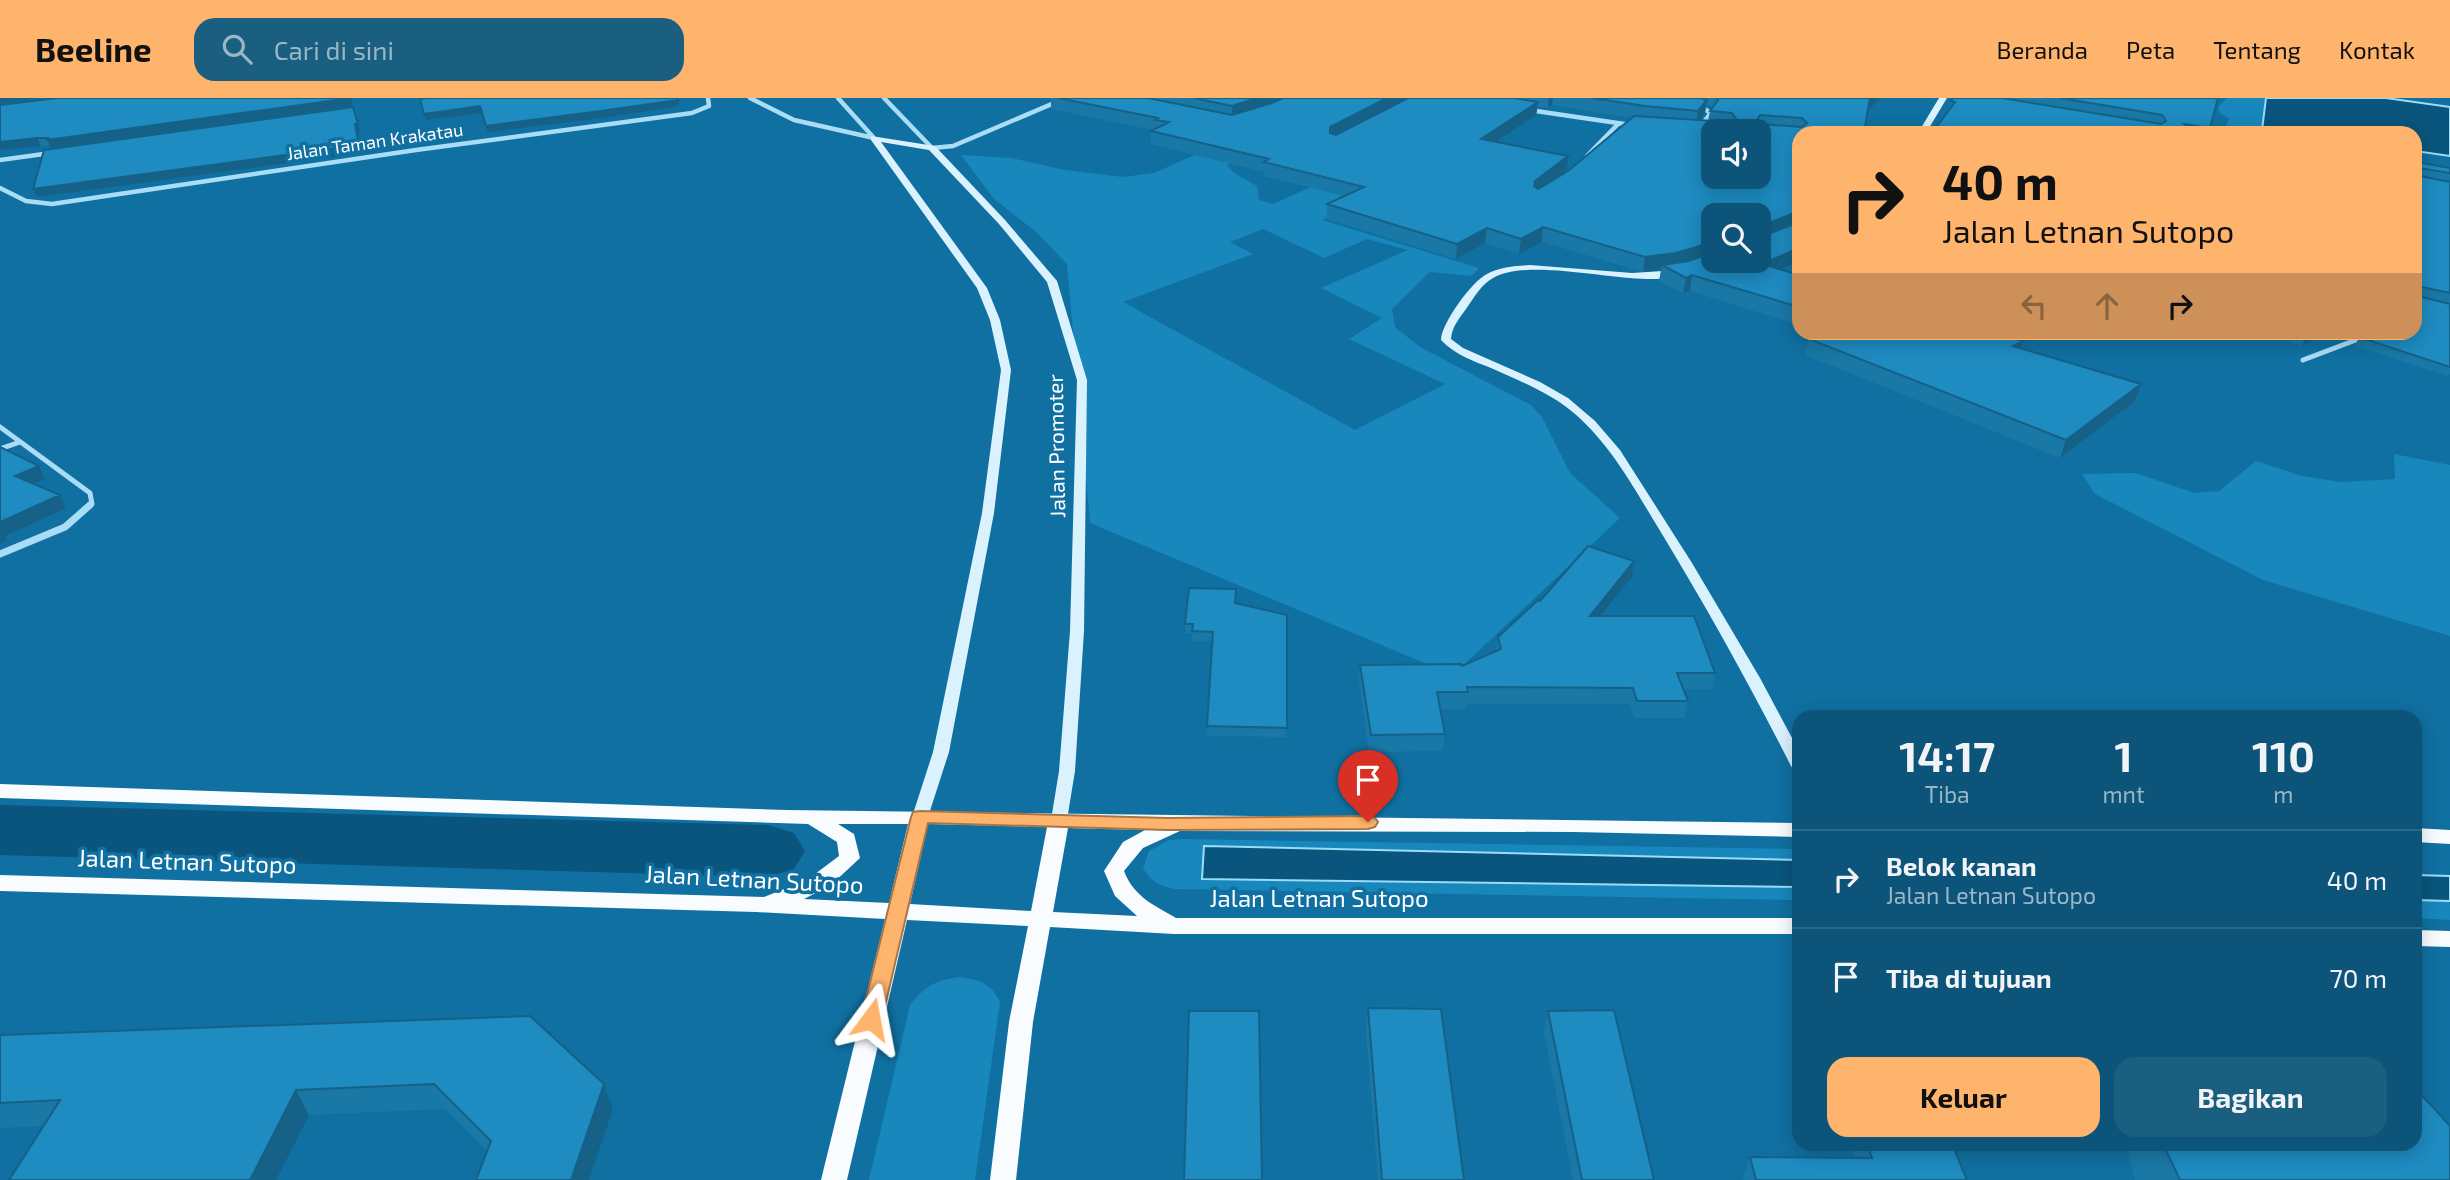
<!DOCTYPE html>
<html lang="id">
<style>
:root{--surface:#0c5479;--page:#1a5e80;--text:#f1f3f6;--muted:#9ab7c6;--line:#2c6a8a;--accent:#ffb46e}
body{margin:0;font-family:"Exo 2",sans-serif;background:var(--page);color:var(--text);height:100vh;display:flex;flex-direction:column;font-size:26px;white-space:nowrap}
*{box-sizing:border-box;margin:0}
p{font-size:23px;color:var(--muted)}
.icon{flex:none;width:38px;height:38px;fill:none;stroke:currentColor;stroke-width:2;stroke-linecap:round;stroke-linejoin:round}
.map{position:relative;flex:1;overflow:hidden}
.details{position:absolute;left:1792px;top:612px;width:630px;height:441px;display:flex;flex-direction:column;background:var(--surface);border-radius:21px;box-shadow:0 4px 18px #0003}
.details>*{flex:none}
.banner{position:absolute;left:1792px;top:28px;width:630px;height:214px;border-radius:21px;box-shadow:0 4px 18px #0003;background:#ffb46e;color:#111;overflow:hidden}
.controls{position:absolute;left:1701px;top:21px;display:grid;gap:14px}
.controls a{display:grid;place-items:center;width:70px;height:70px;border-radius:14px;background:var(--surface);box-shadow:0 4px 18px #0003;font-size:35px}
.pin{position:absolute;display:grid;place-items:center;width:60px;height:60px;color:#fff;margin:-72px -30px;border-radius:50% 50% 50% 0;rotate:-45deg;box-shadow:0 0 7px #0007}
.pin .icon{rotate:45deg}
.me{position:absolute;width:77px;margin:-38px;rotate:13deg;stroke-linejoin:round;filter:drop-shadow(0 0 5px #0008)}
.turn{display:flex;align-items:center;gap:24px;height:147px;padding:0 35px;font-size:32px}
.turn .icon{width:91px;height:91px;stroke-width:2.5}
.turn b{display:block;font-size:49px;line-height:60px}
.lanes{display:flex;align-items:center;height:66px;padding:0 35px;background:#0003;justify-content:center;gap:35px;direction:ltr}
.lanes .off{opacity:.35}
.eta{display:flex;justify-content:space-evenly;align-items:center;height:119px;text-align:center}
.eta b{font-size:42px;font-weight:700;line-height:49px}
.action{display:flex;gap:14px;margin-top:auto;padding:14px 35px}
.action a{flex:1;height:80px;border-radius:21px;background:var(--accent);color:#111;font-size:28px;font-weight:700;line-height:80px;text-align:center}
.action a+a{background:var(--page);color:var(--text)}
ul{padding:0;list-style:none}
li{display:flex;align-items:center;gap:21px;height:98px;padding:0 35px;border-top:2px solid var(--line)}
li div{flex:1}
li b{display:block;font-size:26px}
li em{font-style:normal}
header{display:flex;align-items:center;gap:42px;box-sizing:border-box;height:98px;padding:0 35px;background:var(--accent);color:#111}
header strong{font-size:33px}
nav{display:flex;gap:38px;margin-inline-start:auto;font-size:24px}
.search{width:490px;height:63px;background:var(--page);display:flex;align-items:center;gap:18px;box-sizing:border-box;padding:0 24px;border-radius:21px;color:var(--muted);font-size:26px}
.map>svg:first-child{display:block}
</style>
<header>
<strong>Beeline</strong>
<div class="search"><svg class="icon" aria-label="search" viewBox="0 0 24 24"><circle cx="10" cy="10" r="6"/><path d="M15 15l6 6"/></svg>Cari di sini</div>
<nav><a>Beranda</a><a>Peta</a><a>Tentang</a><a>Kontak</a></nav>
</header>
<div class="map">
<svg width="2450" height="1082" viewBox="0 0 2450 1082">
<rect width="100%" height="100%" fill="#1070a1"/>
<path fill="#1887bc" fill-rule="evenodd" d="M 2227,0 L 2266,0 L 2262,31 L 2287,35 L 2230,35 L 2226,28 L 2229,21 L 2220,15 L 2218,9 Z
M 1215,48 L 1250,55 L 1227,67 L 1234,75 L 1257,88 L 1259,102 L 1273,106 L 1333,79 L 1381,91 L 1322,122 L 1479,170 L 1472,178 L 1430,174 L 1392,211 L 1395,229 L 1420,249 L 1531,307 L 1542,319 L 1570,375 L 1620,420 L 1453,577 L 1090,425 L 1067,166 L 1036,134 L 994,101 L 961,57 L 1011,60 L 1065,72 L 1123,79 L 1154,75 ZM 1263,131 L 1324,160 L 1367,141 L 1408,152 L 1321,190 L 1382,220 L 1349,241 L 1445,286 L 1355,332 L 1123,204 L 1253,156 L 1230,144 Z
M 2394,356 L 2450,367 L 2450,538 L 2263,482 L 2095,396 L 2082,376 L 2136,375 L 2194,395 L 2219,393 L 2256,363 L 2302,378 L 2341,384 L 2395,381 Z
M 1185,741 L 1799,751 L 1799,762 L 1204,748 L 1202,780 L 1799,789 L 1799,802 L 1175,791 C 1160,788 1152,785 1143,770 L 1149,753 L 1169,742 Z
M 2415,802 L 2450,803 L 2450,822 L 2415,820 Z
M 960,879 C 980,882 991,885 1000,904 L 975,1082 L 869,1082 L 910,907 C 925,888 936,882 960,879 Z"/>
<path fill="#09557d" stroke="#9bdcf9" stroke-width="2" d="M 2266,0 L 2386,0 L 2450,9 L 2450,58 L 2415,53 L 2415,35 L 2287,35 L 2262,32 Z
M 1204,748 L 1799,762 L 1799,789 L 1202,781 Z
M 2415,777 L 2450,778 L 2450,803 L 2415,802 Z"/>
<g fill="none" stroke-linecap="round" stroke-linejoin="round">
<path fill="#09557d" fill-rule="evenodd" d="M 0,707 L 768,727 L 794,735 L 805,753 L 794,771 L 768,779 L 0,757 Z"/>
<path stroke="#a9ddf6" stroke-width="4.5" d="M 750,0 L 794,22 L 874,40
M 838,0 L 874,40
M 884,0 L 932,50 L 953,48 L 1066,0
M 1699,8 L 1711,15 L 1699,30
M 1529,12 L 1631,27
M 1587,58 L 1618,26
M 0,62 L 51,55
M 0,90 L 26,103 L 52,106 L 416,52 L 692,15 L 709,8 L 708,0"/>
<path stroke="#a9ddf6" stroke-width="5" d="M 2303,262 L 2377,234
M 0,329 L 90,395 L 92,406 L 88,409
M 0,351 L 20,344"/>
<path stroke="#a9ddf6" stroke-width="7" d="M 0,456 L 65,429 L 90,407"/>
<path fill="#daf2fe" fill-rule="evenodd" d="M 1939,0 L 1947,0 L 1926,35 L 1918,35 Z
M 871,38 L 935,48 L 1005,122 L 1057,183 L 1087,282 L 1084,533 L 1075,673 L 1067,722 L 1065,726 L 1053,726 L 1051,722 L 1059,673 L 1070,533 L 1077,282 L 1047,184 L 999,126 L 929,52 L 881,44 L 987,190 L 1000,222 L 1011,272 L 994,415 L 949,654 L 928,719 L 926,723 L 914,723 L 912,719 L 933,654 L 982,415 L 1001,272 L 990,222 L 977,190 L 871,42 Z
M 1530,167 L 1632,175 L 1679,172 L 1684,175 C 1675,181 1659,181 1647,181 C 1607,181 1526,161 1493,180 C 1482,186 1475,198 1468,208 C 1461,219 1452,227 1451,241 L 1463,250 L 1540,284 L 1568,300 L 1595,323 L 1620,352 L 1692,465 L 1760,580 L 1799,653 L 1799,673 L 1794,672 L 1791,668 C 1751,589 1708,512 1662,436 C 1636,394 1613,349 1575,316 C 1551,295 1520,283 1491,270 C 1473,263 1454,256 1441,242 C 1441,226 1472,183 1487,176 C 1500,169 1515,168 1530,167 Z"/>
<path fill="#f8fcff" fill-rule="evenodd" d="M 0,686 L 787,712 L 1799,725 L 1799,739 L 1574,734 L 1180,733 L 1143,750 L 1124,773 C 1134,799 1154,807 1176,820 L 1799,820 L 1799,836 L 1174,836 L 1050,829 L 1033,924 L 1016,1082 L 990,1082 L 1009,924 L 1028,828 L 907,822 L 847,1082 L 821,1082 L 885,821 L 756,814 L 0,793 L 0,777 L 764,799 L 807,782 L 839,758 L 837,744 L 808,726 L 0,700 ZM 838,726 L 908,726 L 889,805 L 804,801 L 831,787 L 860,760 L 854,736 ZM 928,726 L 1047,729 L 1031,813 L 910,806 ZM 1068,730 L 1145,732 L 1123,744 L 1104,773 L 1115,798 L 1137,818 L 1053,814 Z
M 2415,730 L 2450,732 L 2450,746 L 2415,744 Z
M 2415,832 L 2450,833 L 2450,849 L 2415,848 Z"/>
</g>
<path fill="#1a78a6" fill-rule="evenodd" d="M 351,0 L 353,8 L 51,50 L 50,47 L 41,48 L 0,7 Z
M 1051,0 L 1881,0 L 1868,12 L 1799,35 L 1799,163 L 1781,172 L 1799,177 L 1799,227 L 1690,193 L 1683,195 L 1659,183 L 1661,172 L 1643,174 L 1542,144 L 1519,156 L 1485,145 L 1456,161 L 1327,121 L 1327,106 L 1344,98 L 1264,78 L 1264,74 L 1151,46 L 1151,33 L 1152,32 L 1051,11 ZM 1706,6 L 1710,7 L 1712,10 L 1710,13 L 1708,23 L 1699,22 L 1705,15 ZM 1552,7 L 1631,20 L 1568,73 L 1559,78 L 1567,72 L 1496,44 L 1536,17 L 1538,8 L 1548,10 ZM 1713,33 L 1759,79 L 1713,79 ZM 1713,117 L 1759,163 L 1713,163 Z
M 1953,0 L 2218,0 L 2208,35 L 1932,35 L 1948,12 L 1951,3 Z
M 2415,64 L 2450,70 L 2450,79 L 2448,83 L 2428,79 L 2450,84 L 2450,205 L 2421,199 L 2450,206 L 2450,276 L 2447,278 L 2355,248 L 2359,239 L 2415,234 Z
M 2283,234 L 2363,234 L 2339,243 L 2321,237 L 2302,248 L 2282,241 Z
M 1809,241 L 2023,243 L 2020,250 L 2135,303 L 2060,360 L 1805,257 Z
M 1634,463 L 1632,479 L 1600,518 L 1715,575 L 1712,591 L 1683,591 L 1688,603 L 1684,620 L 1634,620 L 1630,606 L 1466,606 L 1466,611 L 1440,611 L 1445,636 L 1443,653 L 1369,654 L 1359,583 L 1360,567 L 1462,568 L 1496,553 L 1498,539 L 1540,503 Z
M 1236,506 L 1287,517 L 1286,639 L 1207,638 L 1212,543 L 1192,543 L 1192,535 L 1186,535 L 1185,526 Z
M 1368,910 L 1464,1082 L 1378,1082 L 1366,932 Z
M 1548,913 L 1654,1082 L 1573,1082 L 1544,935 Z
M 0,937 L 604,986 L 613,1011 L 487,1053 L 445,1011 L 0,1030 Z
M 1850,1046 L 1952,1046 L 1967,1082 L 1743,1082 L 1750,1059 L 1855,1060 Z
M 2125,1046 L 2415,1046 L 2450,1082 L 2135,1082 Z"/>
<path fill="#156187" d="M 0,0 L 41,0 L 0,5 Z
M 351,0 L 353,8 L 51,50 L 47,42 Z
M 1257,0 L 1287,0 L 1232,21 L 1232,8 Z
M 1387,0 L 1412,0 L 1329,43 L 1330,29 Z
M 1549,0 L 1553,0 L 1552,7 L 1548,10 Z
M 1870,0 L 1881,0 L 1867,13 Z
M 678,2 L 679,8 L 602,20 L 488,34 L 486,28 Z
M 1707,2 L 1705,15 L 1696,26 L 1698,13 Z
M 1538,4 L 1536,17 L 1479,55 L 1481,41 Z
M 480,8 L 482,15 L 426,22 L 424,16 Z
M 353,9 L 360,34 L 358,34 L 362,55 L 37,99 L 33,91 L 355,26 Z
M 37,40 L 41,48 L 0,52 L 0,44 Z
M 1568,58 L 1567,72 L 1534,98 L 1535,83 Z
M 1799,113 L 1798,127 L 1759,142 L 1761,128 Z
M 1543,129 L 1542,144 L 1519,156 L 1521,141 Z
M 1487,130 L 1485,145 L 1456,161 L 1457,146 Z
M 1713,144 L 1712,158 L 1662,167 L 1661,172 L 1643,174 L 1645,159 Z
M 1799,150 L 1799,163 L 1759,182 L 1762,166 Z
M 1692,177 L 1690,193 L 1683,195 L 1686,180 Z
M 2313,234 L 2322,234 L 2321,237 L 2302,248 L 2306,239 Z
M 2343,234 L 2363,234 L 2339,243 Z
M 2023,243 L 2017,260 L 2013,248 Z
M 2141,286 L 2135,303 L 2060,360 L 2066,342 Z
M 39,368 L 45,381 L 21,391 L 15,378 Z
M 60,397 L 66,410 L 5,438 L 7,443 L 0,446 L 0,424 Z
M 1634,463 L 1632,479 L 1587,534 L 1590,518 Z
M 604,986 L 613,1011 L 589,1082 L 571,1082 Z
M 296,992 L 309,1017 L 276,1082 L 250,1082 Z"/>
<path fill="#1e8bc1" stroke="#156187" stroke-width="2" fill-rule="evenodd" d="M 57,0 L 351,0 L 47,42 L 48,40 L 37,40 L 0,44 L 0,7 Z
M 427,0 L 676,0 L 678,2 L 601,13 L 486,28 L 480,8 L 424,16 L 420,1 Z
M 1058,0 L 1148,0 L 1232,17 L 1272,5 L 1283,0 L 1387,0 L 1330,29 L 1330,35 L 1336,37 L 1408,0 L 1514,0 L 1538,4 L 1481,41 L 1568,58 L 1535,83 L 1534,88 L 1538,91 L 1568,73 L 1634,18 L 1731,24 L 1736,21 L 1732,15 L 1710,13 L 1718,2 L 1717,0 L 1870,0 L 1864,35 L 1799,35 L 1799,113 L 1761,128 L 1759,136 L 1763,138 L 1799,124 L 1799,150 L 1762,166 L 1799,177 L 1799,209 L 1692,177 L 1686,180 L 1662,167 L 1689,163 L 1713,154 L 1713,163 L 1759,163 L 1759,117 L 1713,117 L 1713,144 L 1676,155 L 1645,159 L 1543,129 L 1521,141 L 1487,130 L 1457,146 L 1327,106 L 1364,89 L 1264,64 L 1269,61 L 1151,33 L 1169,24 L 1155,22 L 1158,20 ZM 1760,17 L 1802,20 L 1807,25 L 1802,29 L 1761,26 L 1757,22 ZM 1713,33 L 1759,33 L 1759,79 L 1725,79 L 1719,80 L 1719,79 L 1713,79 Z
M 1194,0 L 1257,0 L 1232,8 Z
M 1592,0 L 1700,0 L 1707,2 L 1698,13 L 1645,8 Z
M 1953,0 L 2002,0 L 2161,26 L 2166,23 L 2162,17 L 2060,0 L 2218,0 L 2210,30 L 2184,26 L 2193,35 L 1932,35 L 1955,4 L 1951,3 Z
M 353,9 L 358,26 L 355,26 L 359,47 L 33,91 L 44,52 Z
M 2415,64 L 2450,70 L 2450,75 L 2419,70 L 2415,71 Z
M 2415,77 L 2450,84 L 2450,195 L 2422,189 L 2418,194 L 2422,199 L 2450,206 L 2450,269 L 2359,239 L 2370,234 L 2415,234 Z
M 1818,234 L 1993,234 L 2023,243 L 2013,248 L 2141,286 L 2066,342 L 1809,241 Z
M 2294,234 L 2313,234 L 2306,239 Z
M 0,349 L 39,368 L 15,378 L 60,397 L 0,424 Z
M 1588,448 L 1634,463 L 1590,518 L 1694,518 L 1715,575 L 1677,575 L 1688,603 L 1637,603 L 1633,590 L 1467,589 L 1468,594 L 1437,594 L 1445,636 L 1371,637 L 1360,567 L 1461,566 L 1462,568 L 1501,551 L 1498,539 L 1538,502 L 1540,503 Z
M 1189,490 L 1236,491 L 1235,505 L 1287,517 L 1287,630 L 1207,628 L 1213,534 L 1192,533 L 1193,526 L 1185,526 Z
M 1368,910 L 1441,911 L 1464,1082 L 1382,1082 Z
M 1614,912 L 1654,1082 L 1582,1082 L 1548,913 Z
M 1189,913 L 1259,913 L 1262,1082 L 1184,1082 Z
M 530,918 L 604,986 L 571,1082 L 476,1082 L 491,1043 L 434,986 L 296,992 L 250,1082 L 9,1082 L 60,1002 L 0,1005 L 0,937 Z
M 2415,991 L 2432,1008 L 2450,1028 L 2450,1082 L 2180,1082 L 2163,1046 L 2415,1046 Z
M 1867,1046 L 1952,1046 L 1967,1082 L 1756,1082 L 1750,1059 L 1872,1060 Z"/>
<path fill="#ffb46e" stroke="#a67548" stroke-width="2" d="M 920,713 L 1167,720 L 1368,718 L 1375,720 L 1378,724 L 1375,729 L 1368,731 L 1167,732 L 928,725 L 882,921 L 879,927 L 871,929 L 864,927 L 861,921 L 911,719 L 913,714 Z"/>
<g text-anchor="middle" stroke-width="7" stroke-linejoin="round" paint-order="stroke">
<g font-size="18" fill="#fff" stroke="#1070a1">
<text transform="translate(375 44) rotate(-8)" y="6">Jalan Taman Krakatau</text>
</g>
<g font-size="21" fill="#fff" stroke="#1070a1">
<text transform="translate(1057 348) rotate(-91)" y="7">Jalan Promoter</text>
</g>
<g font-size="24" fill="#fff" stroke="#1070a1">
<text transform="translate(187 764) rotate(2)" y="8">Jalan Letnan Sutopo</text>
<text transform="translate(754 782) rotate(3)" y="8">Jalan Letnan Sutopo</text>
<text x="1319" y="809">Jalan Letnan Sutopo</text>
</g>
</g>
</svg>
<div class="controls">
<a><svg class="icon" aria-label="sound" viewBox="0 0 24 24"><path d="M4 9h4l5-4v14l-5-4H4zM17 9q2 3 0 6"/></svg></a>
<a><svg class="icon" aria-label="search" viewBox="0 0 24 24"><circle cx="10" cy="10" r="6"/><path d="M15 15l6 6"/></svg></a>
</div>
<div class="pin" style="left:1368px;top:724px;background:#d93025"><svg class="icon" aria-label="arrive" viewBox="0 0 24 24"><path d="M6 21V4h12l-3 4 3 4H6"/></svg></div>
<svg class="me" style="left:871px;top:921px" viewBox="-20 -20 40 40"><path d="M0-17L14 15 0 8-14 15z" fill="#ffb46e" stroke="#fff" stroke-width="4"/></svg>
<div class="banner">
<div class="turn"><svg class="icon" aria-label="right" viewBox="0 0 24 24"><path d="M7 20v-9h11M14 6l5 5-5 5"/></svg><div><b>40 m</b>Jalan Letnan Sutopo</div></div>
<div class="lanes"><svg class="icon off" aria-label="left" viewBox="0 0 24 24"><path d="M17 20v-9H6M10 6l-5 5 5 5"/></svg><svg class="icon off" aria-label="ahead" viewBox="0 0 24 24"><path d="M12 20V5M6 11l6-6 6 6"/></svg><svg class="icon" aria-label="right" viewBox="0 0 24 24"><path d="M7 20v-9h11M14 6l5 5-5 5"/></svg></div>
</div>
<section class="details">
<div class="eta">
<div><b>14:17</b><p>Tiba</p></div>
<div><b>1</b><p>mnt</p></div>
<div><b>110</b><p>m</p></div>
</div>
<ul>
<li><svg class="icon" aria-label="right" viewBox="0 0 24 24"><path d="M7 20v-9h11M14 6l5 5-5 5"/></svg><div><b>Belok kanan</b><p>Jalan Letnan Sutopo</p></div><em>40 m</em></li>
<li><svg class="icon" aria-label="arrive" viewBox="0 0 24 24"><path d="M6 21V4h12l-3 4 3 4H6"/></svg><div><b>Tiba di tujuan</b></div><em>70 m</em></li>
</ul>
<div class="action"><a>Keluar</a><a>Bagikan</a></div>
</section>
</div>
